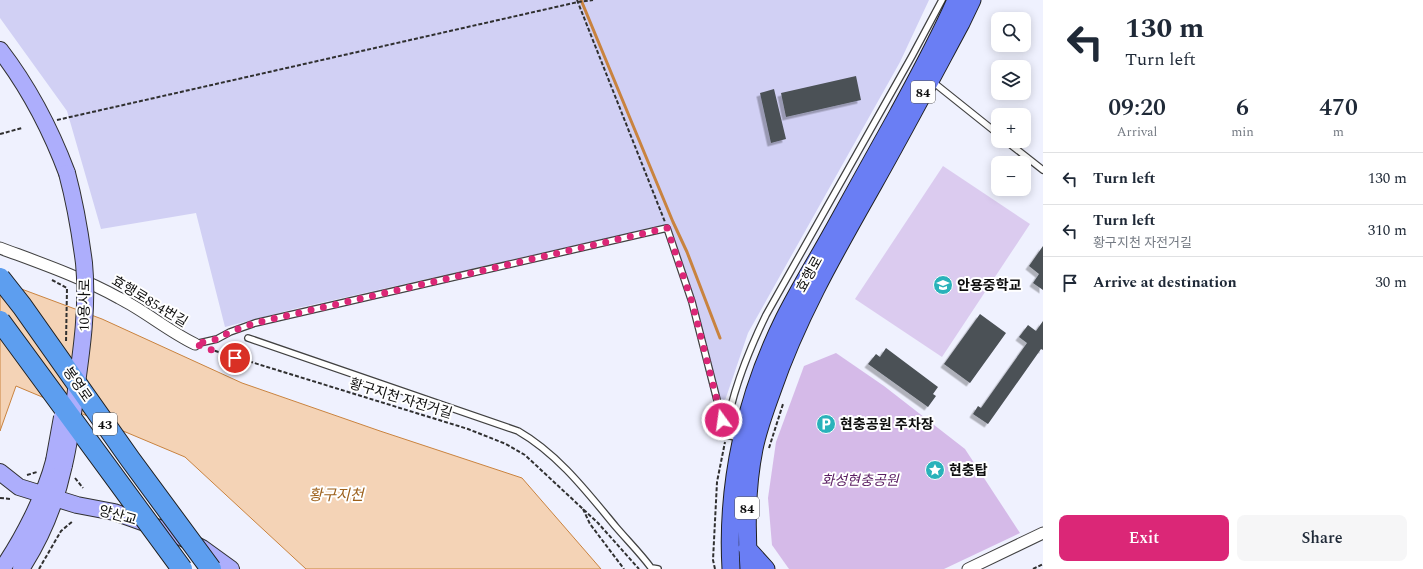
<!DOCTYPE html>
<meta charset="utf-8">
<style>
:root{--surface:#fff;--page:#f6f6f7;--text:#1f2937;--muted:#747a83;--line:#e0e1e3;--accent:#db2777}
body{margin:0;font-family:Spectral,"Noto Sans KR",serif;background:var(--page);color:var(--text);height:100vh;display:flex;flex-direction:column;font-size:15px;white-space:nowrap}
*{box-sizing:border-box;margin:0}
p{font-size:13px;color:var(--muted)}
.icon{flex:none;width:22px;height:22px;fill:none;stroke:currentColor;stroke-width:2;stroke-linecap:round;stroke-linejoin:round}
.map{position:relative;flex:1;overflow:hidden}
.panel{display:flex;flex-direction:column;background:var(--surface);width:380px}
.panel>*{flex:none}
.banner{background:#fff;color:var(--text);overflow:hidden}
.buttons{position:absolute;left:991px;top:12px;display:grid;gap:8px}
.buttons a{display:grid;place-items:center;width:40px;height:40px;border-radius:8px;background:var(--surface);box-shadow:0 2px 10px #0003;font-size:20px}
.pin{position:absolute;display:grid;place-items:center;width:34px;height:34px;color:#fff;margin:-17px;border:2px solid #fff;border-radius:50%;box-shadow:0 1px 4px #0007}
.me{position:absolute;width:44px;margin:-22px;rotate:346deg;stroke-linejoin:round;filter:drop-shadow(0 0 3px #0008)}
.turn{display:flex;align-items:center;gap:14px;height:84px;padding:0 16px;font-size:18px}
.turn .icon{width:52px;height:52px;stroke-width:2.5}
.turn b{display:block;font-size:28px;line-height:34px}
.eta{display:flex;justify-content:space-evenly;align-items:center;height:68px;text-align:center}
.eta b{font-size:24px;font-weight:600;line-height:28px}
.primary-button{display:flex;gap:8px;margin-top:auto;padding:8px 16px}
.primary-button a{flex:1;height:46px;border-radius:8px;background:var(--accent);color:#fff;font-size:16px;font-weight:600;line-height:46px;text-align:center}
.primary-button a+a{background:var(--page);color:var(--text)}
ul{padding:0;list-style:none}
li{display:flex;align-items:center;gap:12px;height:52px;padding:0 16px;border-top:1px solid var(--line)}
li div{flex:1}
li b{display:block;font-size:15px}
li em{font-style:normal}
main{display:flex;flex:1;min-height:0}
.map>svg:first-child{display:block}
</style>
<main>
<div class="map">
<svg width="1043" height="569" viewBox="0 0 1043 569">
<defs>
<filter id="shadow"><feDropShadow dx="-3.5" dy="3.5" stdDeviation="0" flood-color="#0004"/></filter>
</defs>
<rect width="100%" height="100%" fill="#eff1fe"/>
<path fill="#d1d0f4" d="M 0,0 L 929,0 L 900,62 L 748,333 L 718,421 L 670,224 L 298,308 L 225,327 L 196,213 L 101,229 L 67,111 L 0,18 Z"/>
<path fill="#d5bae8" d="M 836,353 L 884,386 L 965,449 L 1020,533 L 944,569 L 789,569 L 772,545 L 768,498 L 776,442 L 804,366 Z"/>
<path fill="#dbcbef" d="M 943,166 L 1030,224 L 942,357 L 855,299 Z"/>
<path fill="#f4d3b6" stroke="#c9833f" d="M 0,281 L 102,319 L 242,383 L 380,431 L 522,478 L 601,569 L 306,569 L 185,457 L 16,386 L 0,431 Z"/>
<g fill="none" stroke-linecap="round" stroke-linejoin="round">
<path stroke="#c9833f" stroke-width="3" d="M 581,0 L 673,222 L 687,252 L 720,338"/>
</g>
<path fill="#4b5156" filter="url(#shadow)" d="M 856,76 L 861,100 L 786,117 L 781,93 Z
M 774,89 L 786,139 L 771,143 L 760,93 Z
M 1043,246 L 1043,290 L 1033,283 L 1039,274 L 1029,266 Z
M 980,314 L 1006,333 L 970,383 L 944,364 Z
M 1043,321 L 1043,350 L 1041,349 L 988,424 L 973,414 L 978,406 L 981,408 L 1027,343 L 1019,337 L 1028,325 L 1036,331 Z
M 886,348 L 938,387 L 933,394 L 936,396 L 928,407 L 868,364 L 876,354 L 880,357 Z"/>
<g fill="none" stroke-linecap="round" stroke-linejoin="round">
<g stroke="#414141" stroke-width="8">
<path id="lane" d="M 933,82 L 998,134
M 1006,141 L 1043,170
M 248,338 L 518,431 C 558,454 587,492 616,527 C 628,541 642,555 652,569
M 195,344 L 217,339 L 230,332 L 255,323 L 667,228 L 692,302 L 726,435 L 740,438
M 726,431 C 732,392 749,350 766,315 L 912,56 L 942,0
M 652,568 L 658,569"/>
</g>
<g stroke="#414141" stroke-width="13">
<path id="street" d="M 0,248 C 40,263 81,277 119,298 C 145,311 168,331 195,344
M 968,569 L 1043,533"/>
</g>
<g stroke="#303030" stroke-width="18">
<path id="secondary" d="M 0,50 C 30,89 50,128 67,173
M 0,472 L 19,487 L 77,505 L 114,512 L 173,533 L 202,548 L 231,569
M 2,569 C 22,540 45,496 54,461
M 21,569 C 42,537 56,502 64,465"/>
</g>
<g stroke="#1f1f1f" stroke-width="19">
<path id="primary" d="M 747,548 L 766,569
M 731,569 C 726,483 746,396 784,319 C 799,289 817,260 833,231 C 855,192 876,153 898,114 C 918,77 939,39 956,0
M 749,569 C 746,528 746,489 754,449 C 758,429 765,410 772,391 C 797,318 835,252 873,185 C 903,132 932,77 961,23 L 972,0"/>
</g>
<path stroke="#303030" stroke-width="2" stroke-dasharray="4 2" stroke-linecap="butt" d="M 577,0 L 665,222
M 57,120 L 578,2 L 593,0
M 0,134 L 22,128
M 52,280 L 67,288 L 66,343
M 209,349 L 468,429 L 506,444 L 525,455 L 598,523 L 639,569
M 769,448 L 783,404
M 27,475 L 37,472
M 75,478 L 83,488
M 0,498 L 11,499
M 583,509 L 590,524 L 624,569
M 39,569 L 61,531 L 73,521
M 715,569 L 713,560 L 717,482 L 725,442
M 1033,569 L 1043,564"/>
<use href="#lane" stroke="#fff" stroke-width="5.5"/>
<use href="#street" stroke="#fff" stroke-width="11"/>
<use href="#secondary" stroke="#adaefc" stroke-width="16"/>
<use href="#primary" stroke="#6a7ef4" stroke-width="17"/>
<g stroke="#303030" stroke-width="18" stroke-linecap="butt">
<path id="secondary-bridge" d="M 54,461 L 62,417
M 64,465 C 70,440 73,415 76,390 C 82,348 88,305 84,263 C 80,232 75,203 67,173"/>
</g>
<g stroke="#1f1f1f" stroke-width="22" stroke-linecap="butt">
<path id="highway-bridge" d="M 0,278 L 22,306 L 130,459 L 211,569
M 0,321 L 182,569"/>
</g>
<use href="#secondary-bridge" stroke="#adaefc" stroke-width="16"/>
<use href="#highway-bridge" stroke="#5d9eef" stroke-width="20"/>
</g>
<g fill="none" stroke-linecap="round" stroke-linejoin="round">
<path stroke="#db2777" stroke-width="7" stroke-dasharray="0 12.6" d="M 235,358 L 195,344 L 217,339 L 230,332 L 255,323 L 667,228 L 692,302 L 722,420"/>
</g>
<defs>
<g id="school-disc" transform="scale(1)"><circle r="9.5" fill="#2ab2ba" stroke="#fff"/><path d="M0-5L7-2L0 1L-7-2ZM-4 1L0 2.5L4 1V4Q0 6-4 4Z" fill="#fff"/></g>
<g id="parking-disc" transform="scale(1)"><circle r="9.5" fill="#2ab2ba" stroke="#fff"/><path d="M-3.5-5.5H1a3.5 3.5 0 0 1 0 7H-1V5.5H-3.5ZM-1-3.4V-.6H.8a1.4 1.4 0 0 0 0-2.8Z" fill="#fff"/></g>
<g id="sight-disc" transform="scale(1)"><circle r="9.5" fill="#2ab2ba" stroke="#fff"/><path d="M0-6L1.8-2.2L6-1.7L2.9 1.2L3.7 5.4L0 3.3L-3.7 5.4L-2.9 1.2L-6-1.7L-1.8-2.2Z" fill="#fff"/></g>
</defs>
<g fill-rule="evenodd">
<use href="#school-disc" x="943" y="285"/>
<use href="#parking-disc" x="826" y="424"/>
<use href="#sight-disc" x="935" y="470"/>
</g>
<g text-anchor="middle" stroke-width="4" stroke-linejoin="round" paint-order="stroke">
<g fill="#fff" stroke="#565656" stroke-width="1">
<rect x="911" y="81" width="24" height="22" rx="3"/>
<rect x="93" y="413" width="24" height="22" rx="3"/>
<rect x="735" y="497" width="24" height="22" rx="3"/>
</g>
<g font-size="13" font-weight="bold" fill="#0e0e0e">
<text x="923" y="97">84</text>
<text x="105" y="429">43</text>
<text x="747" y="513">84</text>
</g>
<g font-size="14" fill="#0e0e0e" stroke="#fff">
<text transform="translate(809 274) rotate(-61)" y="5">효행로</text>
<text transform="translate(150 301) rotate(31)" y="5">효행로854번길</text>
<text transform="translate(84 305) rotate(-89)" y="5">10용사로</text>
<text transform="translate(78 384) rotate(55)" y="5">봉영로</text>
<text transform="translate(401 398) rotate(17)" y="5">황구지천 자전거길</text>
<text transform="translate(118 515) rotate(16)" y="5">양산교</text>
</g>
<g font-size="14" font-weight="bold" fill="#0e0e0e" stroke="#fff" text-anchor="start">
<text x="957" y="290">안용중학교</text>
<text x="840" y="429">현충공원 주차장</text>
<text x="949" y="475">현충탑</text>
</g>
<g font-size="14" font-style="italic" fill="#5c2064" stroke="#fff">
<text x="860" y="485">화성현충공원</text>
</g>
<g font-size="15" font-style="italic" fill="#9c601b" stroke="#fff">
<text x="336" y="500">황구지천</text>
</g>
</g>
</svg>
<div class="buttons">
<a><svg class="icon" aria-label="search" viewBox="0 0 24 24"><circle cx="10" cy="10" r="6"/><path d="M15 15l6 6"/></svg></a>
<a><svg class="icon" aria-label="layers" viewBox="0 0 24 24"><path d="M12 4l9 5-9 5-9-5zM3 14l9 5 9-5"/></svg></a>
<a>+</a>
<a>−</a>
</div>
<div class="pin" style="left:235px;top:358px;background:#d93025"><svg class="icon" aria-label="arrive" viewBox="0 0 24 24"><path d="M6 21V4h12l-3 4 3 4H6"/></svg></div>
<svg class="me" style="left:722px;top:420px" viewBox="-20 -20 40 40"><circle r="17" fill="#db2777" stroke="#fff" stroke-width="3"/><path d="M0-11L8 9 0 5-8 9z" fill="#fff"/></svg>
</div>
<section class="panel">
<div class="banner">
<div class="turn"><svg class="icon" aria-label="left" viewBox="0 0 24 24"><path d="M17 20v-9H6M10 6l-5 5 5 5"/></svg><div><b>130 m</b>Turn left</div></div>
</div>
<div class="eta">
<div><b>09:20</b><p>Arrival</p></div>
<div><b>6</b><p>min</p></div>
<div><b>470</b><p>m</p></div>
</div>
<ul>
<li><svg class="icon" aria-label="left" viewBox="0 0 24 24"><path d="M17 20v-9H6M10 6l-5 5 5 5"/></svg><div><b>Turn left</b></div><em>130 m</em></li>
<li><svg class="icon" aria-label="left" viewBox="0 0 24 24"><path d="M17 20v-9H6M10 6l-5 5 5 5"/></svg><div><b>Turn left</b><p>황구지천 자전거길</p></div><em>310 m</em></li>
<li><svg class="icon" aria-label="arrive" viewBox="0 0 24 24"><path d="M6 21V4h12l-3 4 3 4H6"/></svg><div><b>Arrive at destination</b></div><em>30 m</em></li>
</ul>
<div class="primary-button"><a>Exit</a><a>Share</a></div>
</section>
</main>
